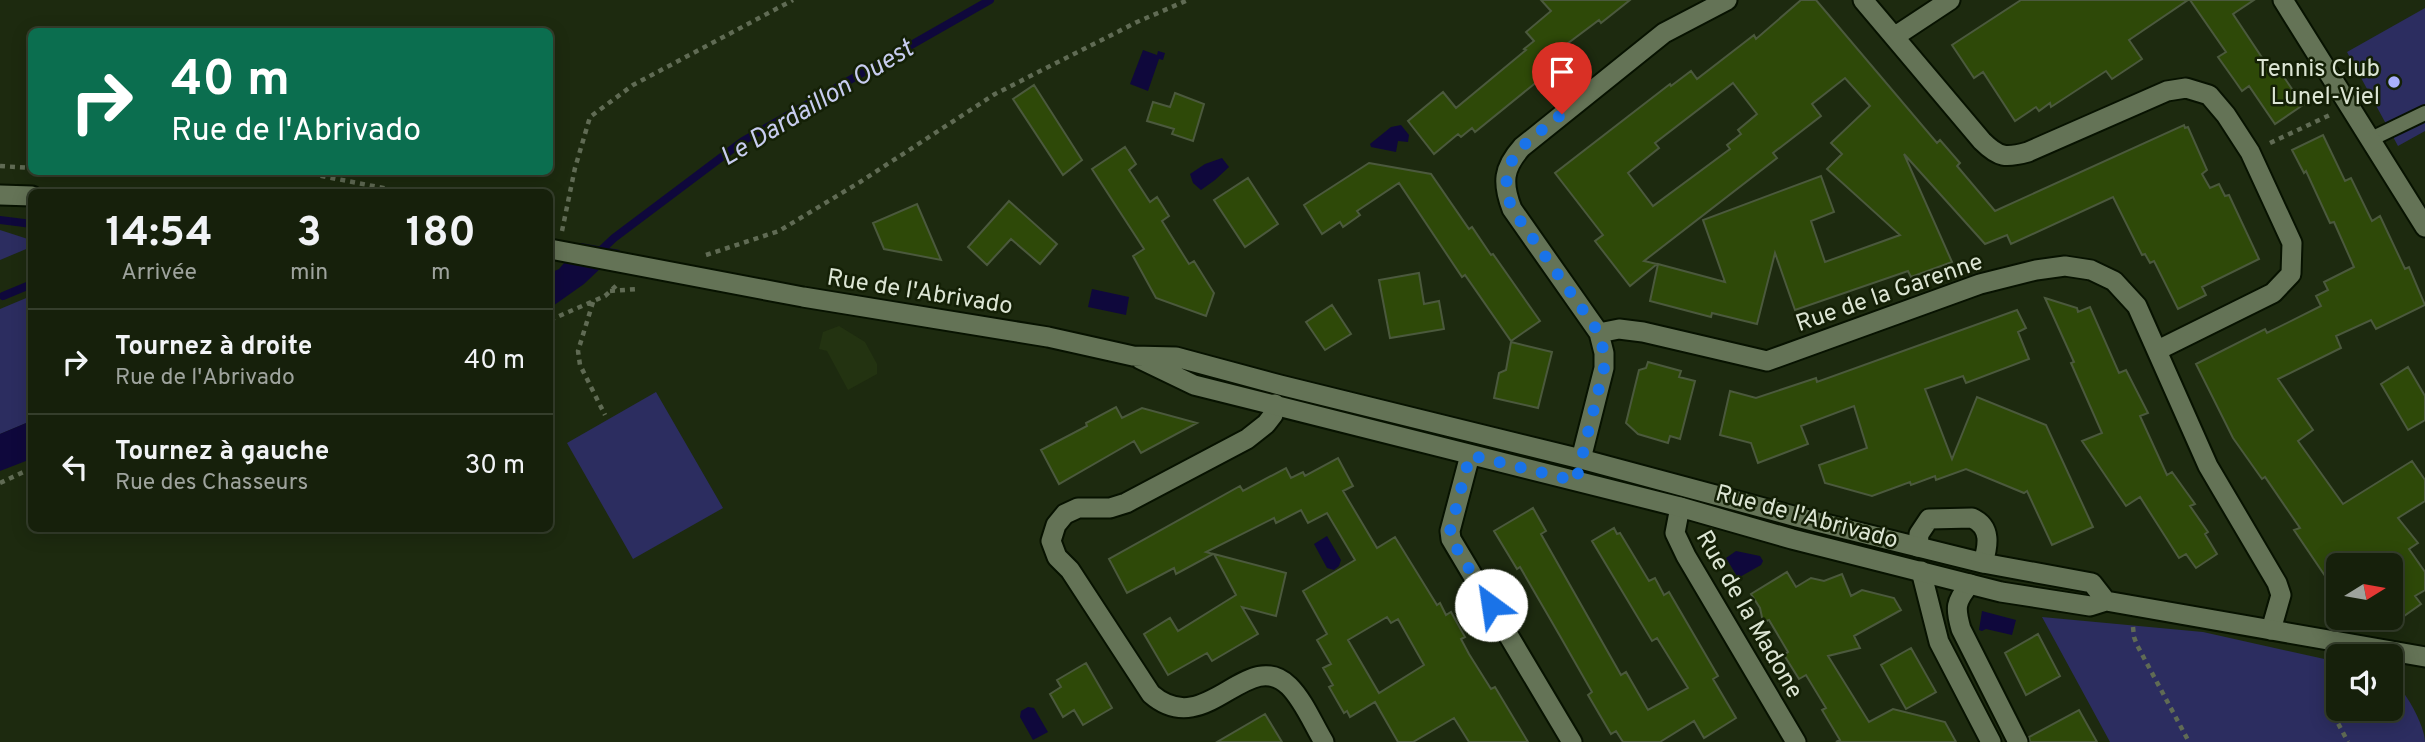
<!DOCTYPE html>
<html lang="fr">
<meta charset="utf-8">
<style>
:root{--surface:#16200b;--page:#232d19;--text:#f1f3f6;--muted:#9ea39d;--line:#353e2c}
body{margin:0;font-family:Overpass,sans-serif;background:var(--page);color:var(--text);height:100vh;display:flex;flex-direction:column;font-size:26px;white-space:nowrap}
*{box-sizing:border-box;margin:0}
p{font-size:23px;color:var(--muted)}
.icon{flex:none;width:38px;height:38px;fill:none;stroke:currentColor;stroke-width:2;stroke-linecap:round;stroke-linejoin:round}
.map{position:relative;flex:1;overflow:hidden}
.sheet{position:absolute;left:28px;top:189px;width:525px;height:343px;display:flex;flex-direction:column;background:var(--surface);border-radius:10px;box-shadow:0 4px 18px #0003,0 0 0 2px var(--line)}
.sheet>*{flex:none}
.hud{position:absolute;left:28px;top:28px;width:525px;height:147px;border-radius:10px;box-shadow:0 4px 18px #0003,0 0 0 2px var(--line);background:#0b6e4f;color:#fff;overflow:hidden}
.needle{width:46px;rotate:79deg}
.fabs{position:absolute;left:2326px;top:553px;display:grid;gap:14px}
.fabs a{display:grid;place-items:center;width:77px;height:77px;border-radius:10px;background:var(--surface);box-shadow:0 4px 18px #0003,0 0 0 2px var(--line);font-size:35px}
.pin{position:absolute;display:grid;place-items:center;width:60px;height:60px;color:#fff;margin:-72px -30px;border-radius:50% 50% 50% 0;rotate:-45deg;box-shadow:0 0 7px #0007}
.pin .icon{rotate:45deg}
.me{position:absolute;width:77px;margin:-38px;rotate:329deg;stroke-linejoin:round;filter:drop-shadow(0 0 5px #0008)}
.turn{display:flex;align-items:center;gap:24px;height:147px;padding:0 28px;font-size:32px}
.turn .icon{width:91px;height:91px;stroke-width:2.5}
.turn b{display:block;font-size:49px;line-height:60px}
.eta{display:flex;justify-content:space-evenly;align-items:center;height:119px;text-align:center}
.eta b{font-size:42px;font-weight:700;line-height:49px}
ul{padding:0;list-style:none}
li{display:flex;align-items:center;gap:21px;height:105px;padding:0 28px;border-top:2px solid var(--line)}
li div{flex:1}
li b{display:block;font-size:26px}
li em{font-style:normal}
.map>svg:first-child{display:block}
</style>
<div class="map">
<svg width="2425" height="742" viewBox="0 0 2425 742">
<rect width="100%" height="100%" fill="#1d2a0f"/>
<path fill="#233311" d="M 839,326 L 865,342 L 877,364 L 877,374 L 848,390 L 827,351 L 819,349 L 823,332 Z"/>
<path fill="#2c2d60" d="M 2425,8 L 2425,131 L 2398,146 L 2347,52 Z
M 0,230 L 31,240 L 31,247 L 0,260 Z
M 31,296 L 31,421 L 0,434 L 0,309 Z
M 656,392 L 723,508 L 633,559 L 567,443 Z
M 2042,617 L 2203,632 L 2338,662 L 2338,709 L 2390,709 L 2391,679 C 2404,688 2425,725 2425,742 L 2110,742 Z"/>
<path fill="#0f083c" d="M 1143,50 L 1157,55 L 1158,51 L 1165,53 L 1163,60 L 1159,59 L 1148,91 L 1130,84 Z
M 1401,125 L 1409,135 L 1408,142 L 1398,141 L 1396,152 L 1371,147 L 1370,144 L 1391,127 Z
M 1222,158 L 1229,167 L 1215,180 L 1201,190 L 1193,183 L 1190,174 L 1205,164 Z
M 581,243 L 620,250 L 584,284 L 550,308 L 550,273 L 559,269 Z
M 1092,289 L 1129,297 L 1126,315 L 1088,307 Z
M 31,421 L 31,459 L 0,471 L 0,434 Z
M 1327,536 L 1341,560 L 1339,566 L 1334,570 L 1327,568 L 1314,544 Z
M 1736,551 L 1760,556 L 1763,561 L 1761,565 L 1738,578 L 1726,558 Z
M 1982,611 L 2016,620 L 2012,635 L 1986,629 L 1982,631 L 1979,630 Z
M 1028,707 L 1034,708 L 1048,732 L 1033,740 L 1020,717 L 1021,711 Z"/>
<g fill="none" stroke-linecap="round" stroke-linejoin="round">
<path stroke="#0f083c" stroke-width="8" d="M 0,220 L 32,224
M 596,255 L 614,238 L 743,141 L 990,0
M 3,296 L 32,284"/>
</g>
<path fill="#2e4908" stroke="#4b593d" stroke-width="2" fill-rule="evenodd" d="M 1541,0 L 1630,0 L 1601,23 L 1599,20 L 1559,50 L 1565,59 L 1475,132 L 1472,128 L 1461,137 L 1458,134 L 1434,154 L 1408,121 L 1443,92 L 1456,108 L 1526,50 L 1524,49 L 1534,41 L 1526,32 L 1551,11 Z
M 1801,0 L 1816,0 L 1937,143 L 1940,140 L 1960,163 L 1957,166 L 1995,211 L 2184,125 L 2185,128 L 2188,127 L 2207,170 L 2202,174 L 2210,188 L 2219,184 L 2225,196 L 2229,195 L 2259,259 L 2202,287 L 2206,295 L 2178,309 L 2154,261 L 2150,263 L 2145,254 L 2142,255 L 2113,197 L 2011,244 L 2007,235 L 1985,244 L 1904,154 L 1952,262 L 1911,277 L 1908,271 L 1795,310 L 1775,253 L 1757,324 L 1712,313 L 1711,317 L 1650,301 L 1658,264 L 1725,282 L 1703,220 L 1821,176 L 1834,212 L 1811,221 L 1825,262 L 1900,235 L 1827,169 L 1842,154 L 1831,143 L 1870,106 L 1845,78 L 1812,104 L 1821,116 L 1773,153 L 1777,158 L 1644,261 L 1657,264 L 1630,286 L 1595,241 L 1603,235 L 1555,173 L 1670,84 L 1671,86 L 1691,71 L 1697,79 L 1754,35 L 1756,39 ZM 1733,83 L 1757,114 L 1738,130 L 1741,134 L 1727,145 L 1730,149 L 1653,206 L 1628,173 L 1659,148 L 1655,143 Z
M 2021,0 L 2188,0 L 2129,40 L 2142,59 L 2112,79 L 2106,71 L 2051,107 L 2050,103 L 2039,111 L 2036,107 L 2015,121 L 1983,72 L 1974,78 L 1952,45 Z
M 2190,0 L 2254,0 L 2233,14 L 2271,71 L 2277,67 L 2303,105 L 2275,124 L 2249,86 L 2242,91 L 2235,81 L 2218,57 L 2226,52 Z
M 1034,85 L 1082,160 L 1063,175 L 1013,99 Z
M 1175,93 L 1204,104 L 1193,141 L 1172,134 L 1174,129 L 1147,121 L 1153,102 L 1170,107 Z
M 2323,135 L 2345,181 L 2351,178 L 2372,221 L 2380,216 L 2405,269 L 2409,267 L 2425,305 L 2376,329 L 2371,320 L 2336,336 L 2341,348 L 2278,379 L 2313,430 L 2298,441 L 2343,504 L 2412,461 L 2425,480 L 2425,501 L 2398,518 L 2418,543 L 2409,549 L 2425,572 L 2425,590 L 2415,596 L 2421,604 L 2404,616 L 2390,596 L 2390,565 L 2338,565 L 2338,595 L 2294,530 L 2300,528 L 2265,477 L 2262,479 L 2233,438 L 2196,364 L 2265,329 L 2267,333 L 2321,306 L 2316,296 L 2328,290 L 2324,282 L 2354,267 L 2334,222 L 2330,223 L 2306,171 L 2304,173 L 2292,150 Z
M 1125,147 L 1136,164 L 1129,170 L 1150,202 L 1157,197 L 1169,216 L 1162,221 L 1189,264 L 1194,261 L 1214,293 L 1206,316 L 1156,298 L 1133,256 L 1144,249 L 1092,169 Z
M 1369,163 L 1431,174 L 1469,229 L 1472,227 L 1491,255 L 1493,254 L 1540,321 L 1511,341 L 1465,275 L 1462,277 L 1399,183 L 1357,211 L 1360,215 L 1343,227 L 1340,222 L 1322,234 L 1304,205 Z
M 1248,178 L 1278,224 L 1245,247 L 1214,200 Z
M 1009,201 L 1057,244 L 1040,264 L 1011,239 L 987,265 L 968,247 Z
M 917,204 L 941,260 L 884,249 L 873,223 Z
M 1419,273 L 1424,304 L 1439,301 L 1444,329 L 1390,338 L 1379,280 Z
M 2045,298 L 2077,308 L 2078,312 L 2090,307 L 2119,373 L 2126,370 L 2148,413 L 2140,416 L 2167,475 L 2172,472 L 2195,504 L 2190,506 L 2208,532 L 2205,534 L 2217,554 L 2196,568 L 2186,554 L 2179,558 L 2140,497 L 2126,506 L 2082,441 L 2102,433 L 2071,363 L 2074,362 Z
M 1332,305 L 1351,334 L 1325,350 L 1306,322 Z
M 2017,310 L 2026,328 L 2018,332 L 2029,359 L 1966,383 L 1963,376 L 1925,389 L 1952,459 L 1977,397 L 2046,425 L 2093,527 L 2052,545 L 2027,491 L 2024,493 L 1966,469 L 1936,480 L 1935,476 L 1911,485 L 1910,482 L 1872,496 L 1825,483 L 1819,465 L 1867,448 L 1854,406 L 1801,426 L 1808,444 L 1758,463 L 1751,443 L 1720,435 L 1730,391 L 1756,398 L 1816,378 L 1817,382 Z
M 1511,342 L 1552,352 L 1538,408 L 1494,398 L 1499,373 L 1506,370 Z
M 1648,362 L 1681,371 L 1679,377 L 1695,381 L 1680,439 L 1670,436 L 1668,443 L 1638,434 L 1626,423 L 1639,370 L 1646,368 Z
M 2408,367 L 2425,396 L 2425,420 L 2408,430 L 2381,384 Z
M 1116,407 L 1122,418 L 1142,408 L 1197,423 L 1141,453 L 1134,441 L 1059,484 L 1041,450 L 1087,426 L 1086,423 Z
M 1338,458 L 1353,486 L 1343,491 L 1377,548 L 1395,537 L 1437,605 L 1440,603 L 1446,615 L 1451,612 L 1465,637 L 1461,639 L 1469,654 L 1491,689 L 1495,687 L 1528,742 L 1469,742 L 1454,718 L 1413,742 L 1398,742 L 1375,702 L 1350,717 L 1347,711 L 1344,713 L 1329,687 L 1333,685 L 1323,668 L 1331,664 L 1317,640 L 1327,634 L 1303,591 L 1355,560 L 1327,513 L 1308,523 L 1301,510 L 1276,523 L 1274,518 L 1206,552 L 1213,554 L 1176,574 L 1174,568 L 1127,593 L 1109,559 L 1240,486 L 1243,491 L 1286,468 L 1291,478 L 1303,472 L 1305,476 ZM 1387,617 L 1391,623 L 1398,619 L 1424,665 L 1379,693 L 1348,640 Z
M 1533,508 L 1546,531 L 1541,534 L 1621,675 L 1626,672 L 1648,710 L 1688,688 L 1657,638 L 1652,641 L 1592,541 L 1614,528 L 1617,534 L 1620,533 L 1649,581 L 1655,578 L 1664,595 L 1669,592 L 1718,676 L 1713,679 L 1736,718 L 1704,738 L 1694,721 L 1660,742 L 1623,742 L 1616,731 L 1611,734 L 1588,695 L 1592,692 L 1560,636 L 1520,567 L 1517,569 L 1494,531 Z
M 1214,554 L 1286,573 L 1276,616 L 1242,607 L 1258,634 L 1212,661 L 1207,653 L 1168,675 L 1144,634 L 1170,618 L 1178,631 L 1236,595 Z
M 1787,572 L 1796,587 L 1811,578 L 1824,581 L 1842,574 L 1851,596 L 1862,590 L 1894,598 L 1901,610 L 1854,636 L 1860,648 L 1828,656 L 1869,722 L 1893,709 L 1945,722 L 1956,742 L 1836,742 L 1840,740 L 1822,710 L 1826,708 L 1806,675 L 1799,679 L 1784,655 L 1788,652 L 1769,620 L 1763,622 L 1760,608 L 1751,594 Z
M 2038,634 L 2060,676 L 2026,695 L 2005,653 Z
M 1911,648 L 1936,692 L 1906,709 L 1881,665 Z
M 1086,663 L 1112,708 L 1083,725 L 1074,710 L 1063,717 L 1050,694 L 1061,687 L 1057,680 Z
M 2079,710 L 2097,742 L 2030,742 L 2029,737 Z
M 1265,714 L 1282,742 L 1217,742 Z"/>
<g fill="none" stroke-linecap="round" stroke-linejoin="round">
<g stroke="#071200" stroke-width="18">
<path id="service" d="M 2369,140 L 2425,113"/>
</g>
<g stroke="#071200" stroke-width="23">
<path id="minor" d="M 1863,0 L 1982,141 C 1999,158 2006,158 2028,152 L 2167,91 L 2186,88 L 2209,95 L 2226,115 L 2250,152 L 2292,243 L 2291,274 L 2273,293 L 2158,350
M 2283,0 L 2425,227
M 1894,37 L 1950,0
M 1599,333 L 1619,329 L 1643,332 L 1767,361 L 1980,284 L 2036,270 L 2065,266 L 2091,270 L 2114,281 L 2137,306 L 2208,466 L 2277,583 L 2281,595 L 2271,630
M 1275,404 L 1273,415 L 1266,424 L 1247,439 L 1126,503 L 1110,508 L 1078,508 L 1065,514 L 1056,525 L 1051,541 L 1057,557 L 1070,570 L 1151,694 C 1206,742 1247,645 1289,686 C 1304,701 1313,724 1324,742
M 1470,455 L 1450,531 L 1451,539 L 1572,742
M 1581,459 L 1604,368 L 1604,353 L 1599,333 L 1512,209 C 1502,183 1503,168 1522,147 L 1664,33 L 1727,0
M 1680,507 L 1675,533 L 1686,556 L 1796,742
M 1918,547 L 1919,534 L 1929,519 L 1972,518 C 1992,527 1988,546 1983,563
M 1921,571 L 1939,642 L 1991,742
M 1970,584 C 1955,602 1955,608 1961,629 L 2018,742"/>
</g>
<g stroke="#071200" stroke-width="23">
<path id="tertiary" d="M 0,195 L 32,196
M 550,249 L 803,297 L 1048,337 L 1133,356 L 1176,357 L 1280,385 L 1581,459 L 1797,517 L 1983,563 L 2092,583 L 2106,601
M 1140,359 L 1194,385 L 1680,507 L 1792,539 L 2001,592 L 2090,606 L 2106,601 L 2425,657"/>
</g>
<path stroke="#606b54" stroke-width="4.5" stroke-dasharray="5 5" stroke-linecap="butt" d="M 2270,143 L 2332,114
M 0,166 L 32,168
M 301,172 L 404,192
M 562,231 L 575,168 L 590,117 L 633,85 L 793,0
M 706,255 L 779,231 L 860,182 L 995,94 L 1137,22 L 1188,0
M 610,291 L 637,289
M 593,302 L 578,351 L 580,365 L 605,415
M 550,320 L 605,296 L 619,283
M 0,483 L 32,468
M 2133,627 L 2134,637 L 2137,645 L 2189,742
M 2338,709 L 2332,712 L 2348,742"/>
<use href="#service" stroke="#647356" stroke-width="14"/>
<use href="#minor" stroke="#647356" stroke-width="19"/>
<use href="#tertiary" stroke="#647356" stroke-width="19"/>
</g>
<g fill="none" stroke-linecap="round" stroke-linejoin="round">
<path stroke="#1a73e8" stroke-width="12" stroke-dasharray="0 21.6" d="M 1491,605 L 1451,539 L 1450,531 L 1470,455 L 1576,481 L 1604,368 L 1604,353 L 1599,333 L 1512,209 C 1493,158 1527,143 1562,114"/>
</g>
<circle fill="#a9b0fc" stroke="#142006" stroke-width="2.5" cx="2394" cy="82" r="7"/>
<g text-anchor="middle" stroke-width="5" stroke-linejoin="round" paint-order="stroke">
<g font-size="24" fill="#dce5d4" stroke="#142006" text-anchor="end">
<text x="2380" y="76">Tennis Club<tspan x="2380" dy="28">Lunel-Viel</tspan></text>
</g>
<g font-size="24" fill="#dce5d4" stroke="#142006">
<text transform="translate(920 291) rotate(9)" y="8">Rue de l'Abrivado</text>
<text transform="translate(1889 292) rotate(-19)" y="8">Rue de la Garenne</text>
<text transform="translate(1807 516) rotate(15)" y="8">Rue de l'Abrivado</text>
<text transform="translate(1750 614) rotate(60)" y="8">Rue de la Madone</text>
</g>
<g font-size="26" font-style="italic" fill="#c8cdf0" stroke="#142006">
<text transform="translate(816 102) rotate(-31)" y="9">Le Dardaillon Ouest</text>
</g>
</g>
</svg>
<div class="fabs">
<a><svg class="needle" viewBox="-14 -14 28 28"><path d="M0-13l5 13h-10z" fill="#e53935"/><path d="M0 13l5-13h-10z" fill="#9ea39d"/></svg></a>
<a><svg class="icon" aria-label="sound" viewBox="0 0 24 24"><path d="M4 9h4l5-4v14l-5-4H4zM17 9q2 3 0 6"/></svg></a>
</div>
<div class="pin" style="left:1562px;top:114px;background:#d93025"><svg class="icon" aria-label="arrive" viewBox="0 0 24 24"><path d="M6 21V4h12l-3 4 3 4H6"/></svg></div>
<svg class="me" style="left:1491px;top:605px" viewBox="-20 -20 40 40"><circle r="19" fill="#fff"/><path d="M0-13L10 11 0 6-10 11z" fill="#1a73e8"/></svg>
<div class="hud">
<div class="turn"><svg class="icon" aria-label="right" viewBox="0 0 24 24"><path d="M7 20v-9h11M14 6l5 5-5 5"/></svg><div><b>40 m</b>Rue de l'Abrivado</div></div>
</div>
<section class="sheet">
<div class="eta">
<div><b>14:54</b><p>Arrivée</p></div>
<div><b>3</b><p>min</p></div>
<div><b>180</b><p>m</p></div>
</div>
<ul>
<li><svg class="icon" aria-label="right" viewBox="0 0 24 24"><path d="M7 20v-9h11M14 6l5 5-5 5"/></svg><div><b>Tournez à droite</b><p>Rue de l'Abrivado</p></div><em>40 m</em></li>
<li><svg class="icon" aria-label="left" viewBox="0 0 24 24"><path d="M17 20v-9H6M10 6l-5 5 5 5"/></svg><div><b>Tournez à gauche</b><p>Rue des Chasseurs</p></div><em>30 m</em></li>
</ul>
</section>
</div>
